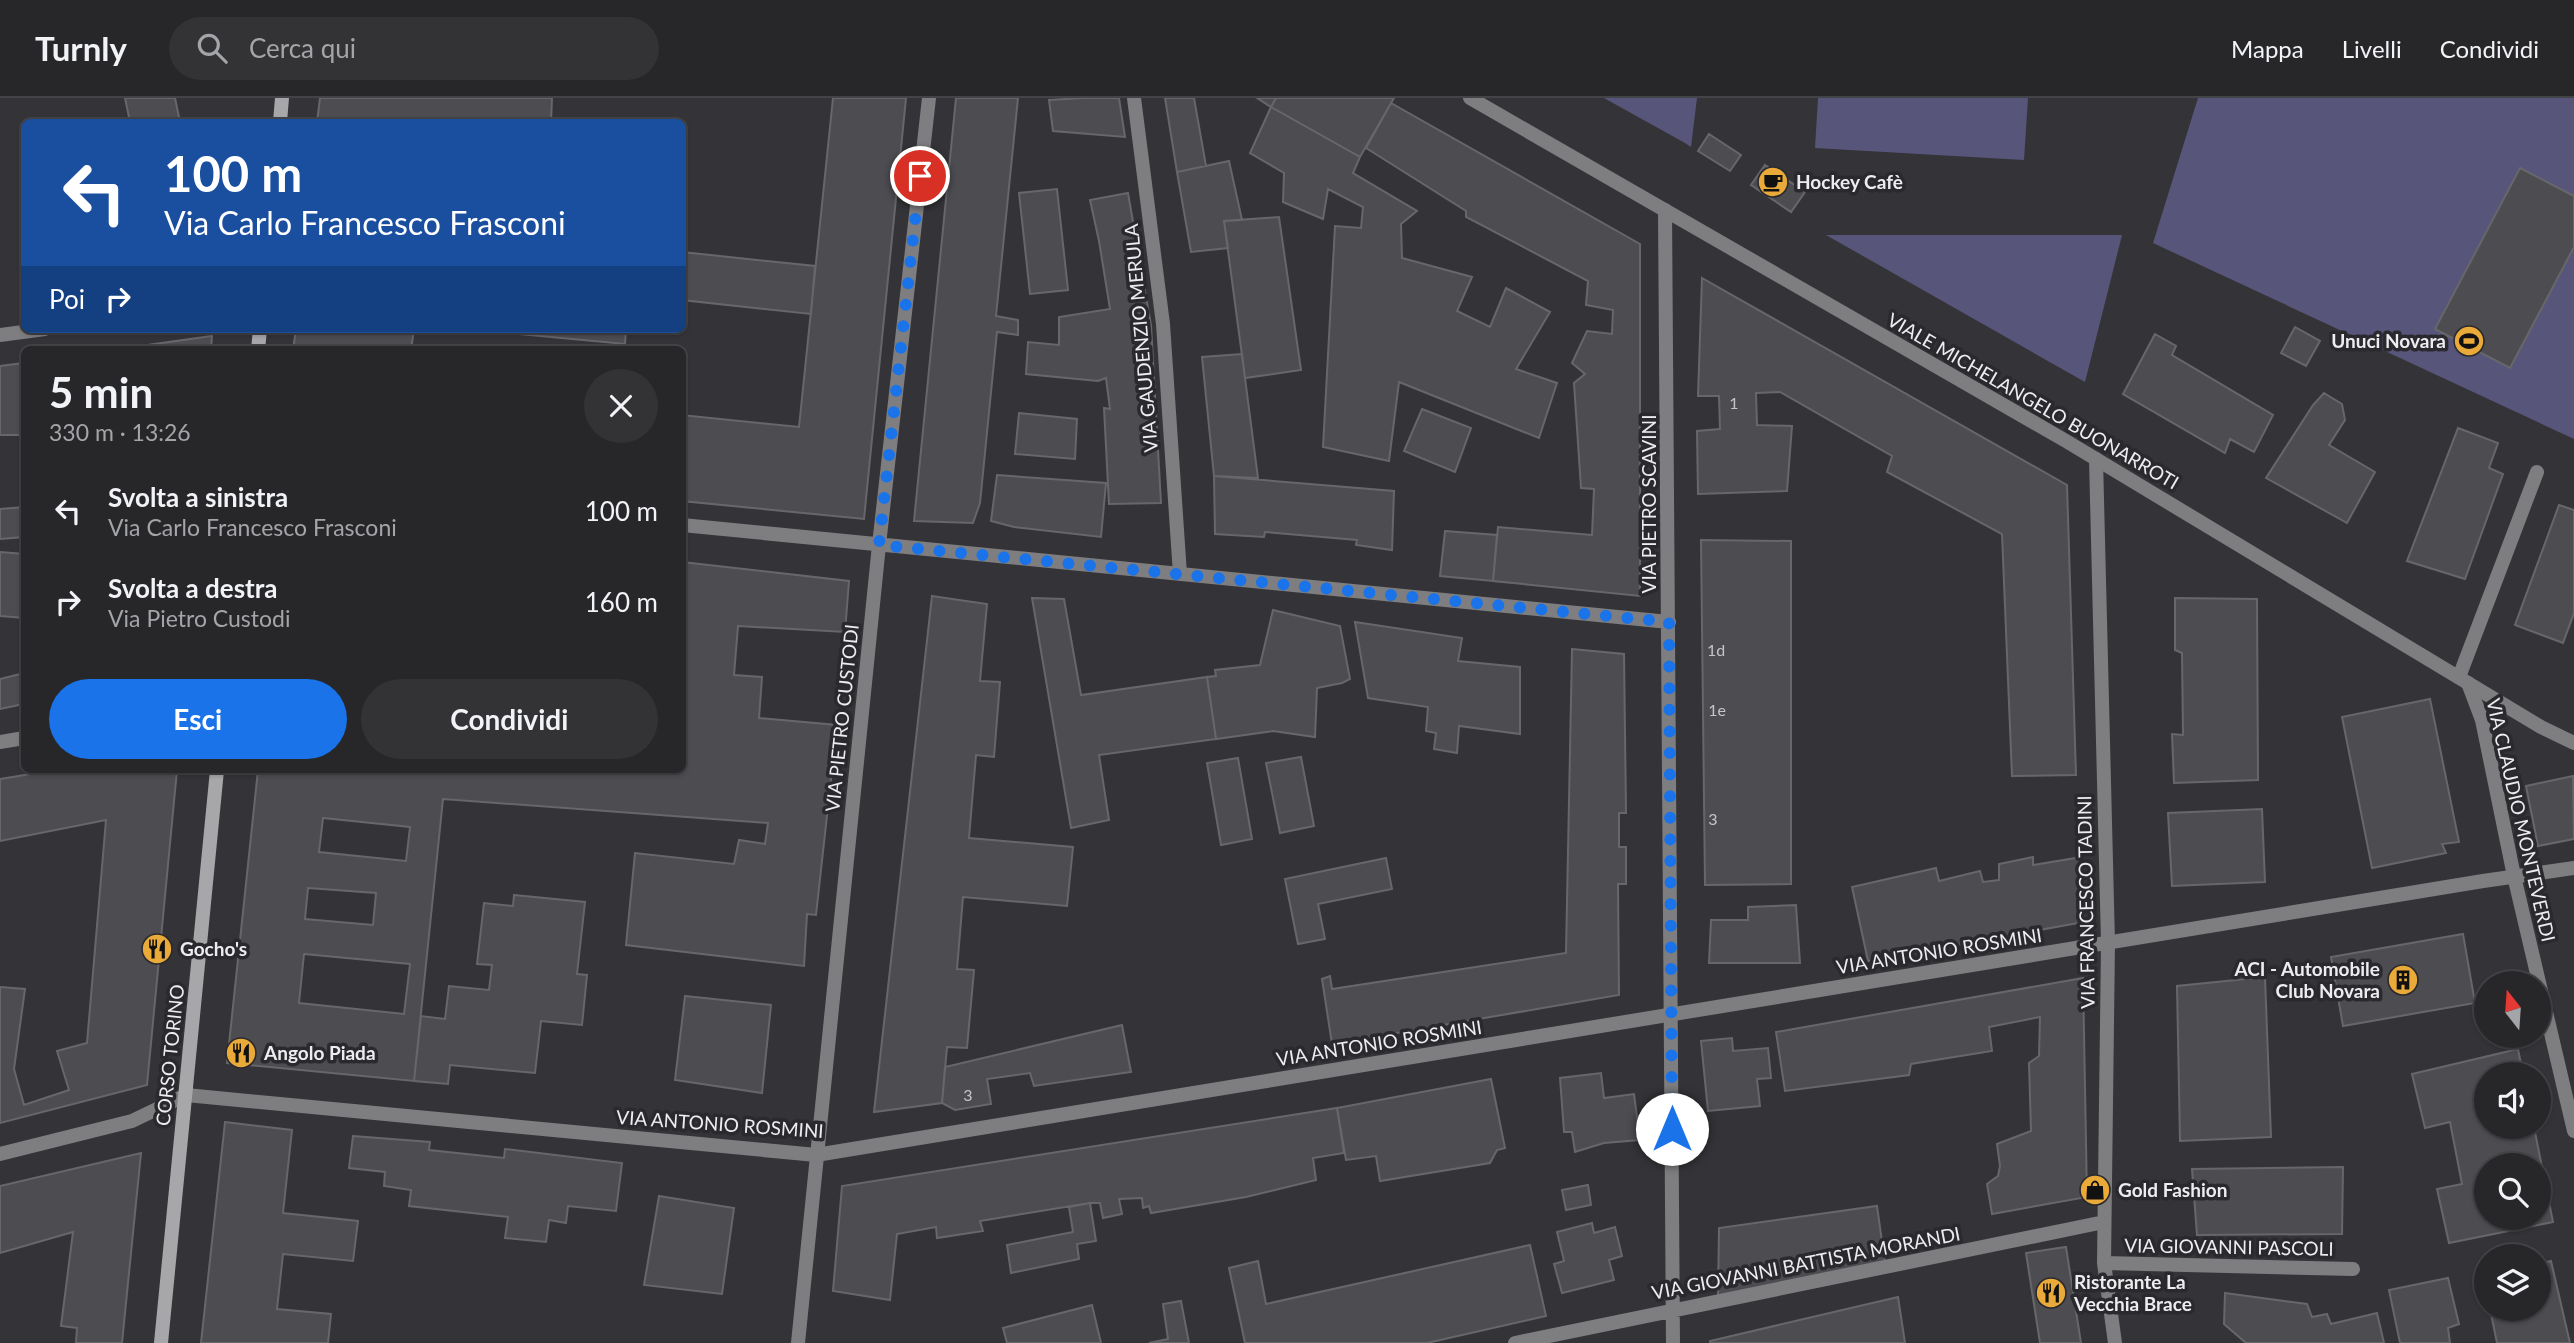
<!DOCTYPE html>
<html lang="it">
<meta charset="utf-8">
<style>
:root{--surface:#27272a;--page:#333336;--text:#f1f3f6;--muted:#a4a5a8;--line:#434447;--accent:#1a73e8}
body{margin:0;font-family:Lato,sans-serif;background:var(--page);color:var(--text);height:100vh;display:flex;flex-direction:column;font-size:26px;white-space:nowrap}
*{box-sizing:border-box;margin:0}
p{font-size:23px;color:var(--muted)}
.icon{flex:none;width:38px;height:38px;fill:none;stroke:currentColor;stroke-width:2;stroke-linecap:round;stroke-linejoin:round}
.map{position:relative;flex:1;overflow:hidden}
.side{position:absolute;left:21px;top:248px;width:665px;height:427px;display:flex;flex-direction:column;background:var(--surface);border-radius:10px;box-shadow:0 2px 5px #0004,0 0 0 2px var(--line)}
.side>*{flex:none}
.hud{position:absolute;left:21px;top:21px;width:665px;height:214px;border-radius:10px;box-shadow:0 2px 5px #0004,0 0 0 2px var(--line);background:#1a4fa0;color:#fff;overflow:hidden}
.needle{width:46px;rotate:343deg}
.tools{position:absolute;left:2474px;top:873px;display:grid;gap:14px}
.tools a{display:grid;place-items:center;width:77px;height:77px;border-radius:50%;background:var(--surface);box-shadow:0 2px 5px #0004,0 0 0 2px var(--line);font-size:35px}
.pin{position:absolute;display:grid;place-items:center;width:60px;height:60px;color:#fff;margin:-30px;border:4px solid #fff;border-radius:50%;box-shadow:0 2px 7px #0007}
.me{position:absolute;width:77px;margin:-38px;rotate:0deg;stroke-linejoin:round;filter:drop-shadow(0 0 5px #0008)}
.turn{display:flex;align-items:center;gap:24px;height:147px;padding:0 28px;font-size:32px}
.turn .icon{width:91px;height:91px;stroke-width:2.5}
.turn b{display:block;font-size:49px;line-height:60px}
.then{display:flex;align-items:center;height:66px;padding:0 28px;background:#0003;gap:14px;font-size:26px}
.round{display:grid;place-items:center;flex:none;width:74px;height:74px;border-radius:37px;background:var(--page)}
.summary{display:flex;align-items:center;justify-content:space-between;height:119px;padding:0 28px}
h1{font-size:42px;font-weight:700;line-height:52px}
.action{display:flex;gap:14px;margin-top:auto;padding:14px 28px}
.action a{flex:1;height:80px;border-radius:42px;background:var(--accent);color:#fff;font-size:28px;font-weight:700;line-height:80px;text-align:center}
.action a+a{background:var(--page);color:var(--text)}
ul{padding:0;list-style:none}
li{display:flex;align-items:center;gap:21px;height:91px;padding:0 28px}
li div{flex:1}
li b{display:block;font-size:26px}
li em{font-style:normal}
header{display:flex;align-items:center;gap:42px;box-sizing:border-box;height:98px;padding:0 35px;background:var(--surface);border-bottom:2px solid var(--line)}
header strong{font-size:33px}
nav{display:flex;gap:38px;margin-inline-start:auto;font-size:24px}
.search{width:490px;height:63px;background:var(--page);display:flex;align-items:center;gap:18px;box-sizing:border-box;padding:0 24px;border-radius:38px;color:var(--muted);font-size:26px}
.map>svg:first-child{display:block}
</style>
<header>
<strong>Turnly</strong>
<div class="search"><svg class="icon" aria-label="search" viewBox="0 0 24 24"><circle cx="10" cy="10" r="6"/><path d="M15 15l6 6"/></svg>Cerca qui</div>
<nav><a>Mappa</a><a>Livelli</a><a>Condividi</a></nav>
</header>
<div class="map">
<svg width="2574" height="1245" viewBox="0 0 2574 1245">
<rect width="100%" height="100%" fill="#343438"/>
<path fill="#58557a" d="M 1604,0 L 1697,0 L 1691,49 L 1685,45 Z
M 1818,0 L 2028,0 L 2024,62 L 1815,50 Z
M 2198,0 L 2574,0 L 2574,341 L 2153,145 Z
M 1826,137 L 2122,137 L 2085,284 Z"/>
<path fill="#4d4c51" stroke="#67676b" stroke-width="2" fill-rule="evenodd" d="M 125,0 L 175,0 L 180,24 L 130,24 Z
M 320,0 L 552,0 L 551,24 L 317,24 Z
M 833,0 L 906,0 L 864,421 L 682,403 L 682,317 L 799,329 Z
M 956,0 L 1018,0 L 996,218 L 1018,222 L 1018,237 L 997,234 L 980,405 L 973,425 L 914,423 Z
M 1083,0 L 1119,0 L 1125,39 L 1053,33 L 1049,2 Z
M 1165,0 L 1194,0 L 1206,68 L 1177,74 Z
M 1257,0 L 1276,0 L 1271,9 Z
M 1276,0 L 1394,0 L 1360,59 L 1271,9 Z
M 1391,5 L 1640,146 L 1640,498 L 1493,483 L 1498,429 L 1592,437 L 1594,391 L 1581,390 L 1574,285 L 1585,276 L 1572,265 L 1587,233 L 1612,236 L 1613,212 L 1586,207 L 1588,183 L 1466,119 L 1466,113 L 1366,50 Z
M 1271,9 L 1360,59 L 1353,75 L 1417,113 L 1401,126 L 1402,160 L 1472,179 L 1457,213 L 1490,229 L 1506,190 L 1550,214 L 1516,271 L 1557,285 L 1539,340 L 1399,284 L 1389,363 L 1323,349 L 1335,128 L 1361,130 L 1363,109 L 1328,91 L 1323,121 L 1283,104 L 1284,75 L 1250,55 Z
M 1709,36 L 1741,57 L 1730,73 L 1698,53 Z
M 1229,63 L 1242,122 L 1224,123 L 1228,150 L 1191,154 L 1177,74 Z
M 1765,67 L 1805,94 L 1791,114 L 1751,87 Z
M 2520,70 L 2574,98 L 2574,149 L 2510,270 L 2435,231 Z
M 1057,91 L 1068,192 L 1030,196 L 1019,95 Z
M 1128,95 L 1151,227 L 1161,405 L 1109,406 L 1104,310 L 1110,311 L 1106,280 L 1098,283 L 1026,276 L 1028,244 L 1059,247 L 1059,219 L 1110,211 L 1099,143 L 1090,102 Z
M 1279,119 L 1301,272 L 1245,280 L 1224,123 Z
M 682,154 L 815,168 L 811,216 L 682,202 Z
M 1702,180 L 2067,387 L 2076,677 L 2012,678 L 2002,436 L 1887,374 L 1892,358 L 1780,294 L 1756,295 L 1757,327 L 1792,328 L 1787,393 L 1698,396 L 1697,333 L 1720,331 L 1719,298 L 1698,298 Z
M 2295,229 L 2320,243 L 2306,268 L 2281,255 Z
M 296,231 L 414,231 L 411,252 L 293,252 Z
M 498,231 L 626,231 L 625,246 L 498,234 Z
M 2155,236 L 2176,248 L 2172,257 L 2273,317 L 2254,354 L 2230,341 L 2225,355 L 2123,296 Z
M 212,238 L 211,252 L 112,252 Z
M 1242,256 L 1245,280 L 1258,380 L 1214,378 L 1202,259 Z
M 24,265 L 24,337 L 0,337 L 0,268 Z
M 2324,295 L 2342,306 L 2345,322 L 2329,347 L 2375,374 L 2347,425 L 2266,380 L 2313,307 Z
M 1422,311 L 1471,330 L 1455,374 L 1404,353 Z
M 1019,315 L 1077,321 L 1075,361 L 1015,356 Z
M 2458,330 L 2498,345 L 2489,370 L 2503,376 L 2465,481 L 2407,463 Z
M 997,377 L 1106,385 L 1101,439 L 1014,429 L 991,423 Z
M 1214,378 L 1394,393 L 1392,452 L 1356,447 L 1357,442 L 1265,434 L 1264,439 L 1215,436 Z
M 2559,407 L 2574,412 L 2574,515 L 2563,545 L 2515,527 Z
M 24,409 L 24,439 L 0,441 L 0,411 Z
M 1445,433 L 1497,437 L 1493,483 L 1440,478 Z
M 1701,442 L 1791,443 L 1791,786 L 1705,787 Z
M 0,454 L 24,456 L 24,520 L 0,518 Z
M 682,464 L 849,483 L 845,534 L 738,528 L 734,577 L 762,579 L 759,620 L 837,627 L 816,817 L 807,816 L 804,868 L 626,847 L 635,755 L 734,766 L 739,742 L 765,746 L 768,725 L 443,701 L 414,983 L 227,965 L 258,672 L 507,672 L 536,675 L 536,672 L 682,672 ZM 323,720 L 410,729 L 406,763 L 319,754 ZM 308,790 L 376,795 L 373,827 L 305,821 ZM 304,856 L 410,866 L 404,916 L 299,905 Z
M 932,498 L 987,506 L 980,583 L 1000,584 L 994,659 L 976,657 L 969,740 L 1073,749 L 1067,808 L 963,799 L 957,871 L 974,872 L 967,950 L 947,949 L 942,1005 L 874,1014 Z
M 1032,500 L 1064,501 L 1081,597 L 1207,579 L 1216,641 L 1099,657 L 1109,722 L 1071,730 Z
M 2175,500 L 2257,501 L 2258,682 L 2174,685 L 2172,636 L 2183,637 L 2182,555 L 2175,552 Z
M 1273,512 L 1340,528 L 1350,581 L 1342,585 L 1317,590 L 1315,639 L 1273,633 L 1216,641 L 1207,579 L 1216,578 L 1215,572 L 1260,567 Z
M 1355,524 L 1462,540 L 1458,563 L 1520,569 L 1520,636 L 1459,628 L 1457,655 L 1434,651 L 1436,635 L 1426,633 L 1428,609 L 1368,600 Z
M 1572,551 L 1624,556 L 1626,715 L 1619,715 L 1619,749 L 1626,749 L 1626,786 L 1618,786 L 1619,897 L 1332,946 L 1322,881 L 1330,878 L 1332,891 L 1566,855 Z
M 24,575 L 24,606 L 0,611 L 0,581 Z
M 2430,601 L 2459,744 L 2442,746 L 2446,755 L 2372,770 L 2342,619 Z
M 1301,659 L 1314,728 L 1280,735 L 1266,665 Z
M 1238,660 L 1252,741 L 1221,747 L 1207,665 Z
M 55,672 L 177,672 L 147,987 L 0,1025 L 0,889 L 25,891 L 14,971 L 24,1007 L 69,992 L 57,953 L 87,945 L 106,722 L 0,743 L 0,681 Z
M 2573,678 L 2574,741 L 2538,748 L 2526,688 Z
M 2262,711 L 2265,784 L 2172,788 L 2168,715 Z
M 2033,759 L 2033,767 L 2082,759 L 2084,824 L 1868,863 L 1852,789 L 1936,770 L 1939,783 L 1980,773 L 1983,784 L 1999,782 L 1999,766 Z
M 1386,760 L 1392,791 L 1318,806 L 1325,841 L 1298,846 L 1285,781 Z
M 514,797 L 585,804 L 577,876 L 587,877 L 582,927 L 541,923 L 535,975 L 450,967 L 448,986 L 414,983 L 421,918 L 445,921 L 449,888 L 489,892 L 492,867 L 477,866 L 484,805 L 513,808 Z
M 1796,807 L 1800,865 L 1709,865 L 1711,822 L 1748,822 L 1748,809 Z
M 2463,836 L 2475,905 L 2343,928 L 2331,859 Z
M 2265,879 L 2271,1039 L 2180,1043 L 2177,888 Z
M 2083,880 L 2087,1099 L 1992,1116 L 1987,1086 L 1998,1078 L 2000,1068 L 1997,1046 L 2031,1033 L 2029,965 L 2039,958 L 2040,919 L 1989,929 L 1992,953 L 1911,966 L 1909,977 L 1785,993 L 1776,934 Z
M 685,898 L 771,907 L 762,995 L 675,982 Z
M 1122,927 L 1131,974 L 1034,988 L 1030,975 L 987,981 L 991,1006 L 955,1012 L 942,1005 L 945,969 Z
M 1732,940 L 1733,953 L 1768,950 L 1771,980 L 1757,981 L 1760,1008 L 1708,1013 L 1701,943 Z
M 2518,951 L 2523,976 L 2487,976 L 2487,1029 L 2534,1029 L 2553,1124 L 2449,1145 L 2437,1091 L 2462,1086 L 2450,1024 L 2425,1030 L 2412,976 ZM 2487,1068 L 2539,1068 L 2539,1120 L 2487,1120 Z
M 1601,975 L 1604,1000 L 1634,996 L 1640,1042 L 1604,1045 L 1575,1054 L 1572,1034 L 1564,1034 L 1560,980 Z
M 1491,981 L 1505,1050 L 1497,1052 L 1490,1065 L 1380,1083 L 1376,1058 L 1346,1062 L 1337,1010 Z
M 1337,1010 L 1344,1055 L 1313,1060 L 1316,1082 L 1246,1099 L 1151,1115 L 1149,1108 L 1143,1110 L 1142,1100 L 1119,1101 L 1122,1116 L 1103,1120 L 1100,1105 L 1090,1105 L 980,1123 L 983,1133 L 937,1140 L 936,1129 L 897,1136 L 890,1202 L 833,1193 L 842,1088 Z
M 225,1024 L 292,1032 L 283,1115 L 358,1123 L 353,1163 L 283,1156 L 277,1211 L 331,1216 L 328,1245 L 201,1245 Z
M 353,1038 L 430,1044 L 429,1052 L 504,1060 L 505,1051 L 622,1065 L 616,1113 L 568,1108 L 566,1125 L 549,1122 L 546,1144 L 505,1140 L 508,1119 L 409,1108 L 411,1092 L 384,1088 L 385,1074 L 349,1070 Z
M 141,1055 L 122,1245 L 76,1245 L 77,1230 L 61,1228 L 73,1134 L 0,1155 L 0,1088 Z
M 2343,1069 L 2342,1136 L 2197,1137 L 2192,1071 Z
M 1588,1087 L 1591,1107 L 1566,1112 L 1562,1092 Z
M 659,1098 L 734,1110 L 722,1196 L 644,1187 Z
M 1090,1105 L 1096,1143 L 1077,1146 L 1079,1161 L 1011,1175 L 1007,1147 L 1073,1134 L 1069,1109 Z
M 1877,1108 L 1885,1165 L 1718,1198 L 1719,1130 Z
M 1592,1125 L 1594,1135 L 1615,1129 L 1622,1158 L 1609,1162 L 1614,1182 L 1562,1195 L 1554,1166 L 1564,1163 L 1557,1134 Z
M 1530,1147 L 1546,1218 L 1427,1245 L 1245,1245 L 1229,1170 L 1258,1163 L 1266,1206 Z
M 2066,1149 L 2081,1245 L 2040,1245 L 2026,1155 Z
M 2551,1163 L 2570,1245 L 2497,1245 L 2490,1211 L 2539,1211 L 2539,1166 Z
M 2448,1180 L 2459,1226 L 2448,1230 L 2450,1245 L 2400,1245 L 2389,1192 Z
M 2225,1195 L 2307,1206 L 2312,1219 L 2327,1216 L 2331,1226 L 2377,1215 L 2384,1245 L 2246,1245 L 2224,1226 Z
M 1898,1199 L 1905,1245 L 1710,1245 L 1710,1243 Z
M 1181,1203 L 1189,1245 L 1149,1245 L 1168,1241 L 1163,1206 Z
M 1092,1207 L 1101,1245 L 1007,1245 L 1003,1230 Z"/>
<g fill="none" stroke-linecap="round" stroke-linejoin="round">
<path stroke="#7e7e80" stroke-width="14" d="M 1134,0 L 1163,226 L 1180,476
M 1665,112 L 1673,1245
M 0,237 L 45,231
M 2096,361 L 2108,845 L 2104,1165 L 2115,1245
M 682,427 L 1669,524
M 2459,579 L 2537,374
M 2468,585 L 2482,622 L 2514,778 L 2574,1033
M 0,644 L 24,640
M 0,1056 L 132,1023 L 186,997
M 2104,1165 L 2353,1171
M 798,1245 L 879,447 L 929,0
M 1515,1245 L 2104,1124"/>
<path stroke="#7e7e80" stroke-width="14" d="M 1470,0 L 2066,343 L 2541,629 L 2574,645
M 186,997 L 816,1057 L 2483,783 L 2574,770"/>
<path stroke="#a7a7aa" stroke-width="14" d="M 280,24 L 282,0
M 258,252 L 260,231
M 161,1245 L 217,672"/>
</g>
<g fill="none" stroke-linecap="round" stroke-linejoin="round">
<path stroke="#1a73e8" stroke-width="12" stroke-dasharray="0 21.6" d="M 920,78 L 879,447 L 1669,524 L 1672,1031"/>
</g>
<defs>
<g id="cafe-disc" transform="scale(1.575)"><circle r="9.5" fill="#eaaa39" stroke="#2a2a2e"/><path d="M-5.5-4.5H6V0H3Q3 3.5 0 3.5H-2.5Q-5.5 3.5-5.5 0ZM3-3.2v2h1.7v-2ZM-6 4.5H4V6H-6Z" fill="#111"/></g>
<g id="stadium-disc" transform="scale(1.575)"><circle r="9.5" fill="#eaaa39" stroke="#2a2a2e"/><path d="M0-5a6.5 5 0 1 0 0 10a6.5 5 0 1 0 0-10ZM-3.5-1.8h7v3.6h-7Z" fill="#111"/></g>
<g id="restaurant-disc" transform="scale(1.575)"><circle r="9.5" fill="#eaaa39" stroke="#2a2a2e"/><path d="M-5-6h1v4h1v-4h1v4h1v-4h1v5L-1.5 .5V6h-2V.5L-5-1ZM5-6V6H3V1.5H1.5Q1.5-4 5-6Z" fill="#111"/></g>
<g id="building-disc" transform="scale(1.575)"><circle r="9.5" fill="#eaaa39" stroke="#2a2a2e"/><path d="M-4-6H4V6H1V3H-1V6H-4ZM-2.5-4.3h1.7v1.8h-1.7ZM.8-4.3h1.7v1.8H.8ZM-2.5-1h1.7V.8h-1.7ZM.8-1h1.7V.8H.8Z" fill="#111"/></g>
<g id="shop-disc" transform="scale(1.575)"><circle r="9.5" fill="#eaaa39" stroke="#2a2a2e"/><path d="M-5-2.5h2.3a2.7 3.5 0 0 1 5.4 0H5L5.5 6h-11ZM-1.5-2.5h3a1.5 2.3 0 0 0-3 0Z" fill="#111"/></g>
</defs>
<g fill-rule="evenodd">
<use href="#cafe-disc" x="1773" y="84"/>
<use href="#stadium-disc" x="2469" y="243"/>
<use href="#restaurant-disc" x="157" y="851"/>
<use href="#building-disc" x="2403" y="882"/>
<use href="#restaurant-disc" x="241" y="955"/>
<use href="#shop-disc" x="2095" y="1092"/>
<use href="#restaurant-disc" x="2051" y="1195"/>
</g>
<g text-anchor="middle" stroke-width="7" stroke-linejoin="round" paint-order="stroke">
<g font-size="16" fill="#c5c5c8">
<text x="1734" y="311">1</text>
<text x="1716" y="558">1d</text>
<text x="1717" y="618">1e</text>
<text x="1713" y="727">3</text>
<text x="968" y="1003">3</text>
</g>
<g font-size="19" font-weight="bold" fill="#ededef" stroke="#2a2a2e" text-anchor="start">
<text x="1796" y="91">Hockey Cafè</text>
<text x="2446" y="250" text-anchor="end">Unuci Novara</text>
<text x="180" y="858">Gocho's</text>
<text x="2380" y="878" text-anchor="end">ACI - Automobile<tspan x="2380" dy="22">Club Novara</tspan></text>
<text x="264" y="962">Angolo Piada</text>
<text x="2118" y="1099">Gold Fashion</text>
<text x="2074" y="1191">Ristorante La<tspan x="2074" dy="22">Vecchia Brace</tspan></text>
</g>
<g font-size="19" fill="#ededef" stroke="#2a2a2e">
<text transform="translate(1141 240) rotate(-95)" y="7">VIA GAUDENZIO MERULA</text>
<text transform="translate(2033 303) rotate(30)" y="7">VIALE MICHELANGELO BUONARROTI</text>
<text transform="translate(1649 406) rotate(-90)" y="7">VIA PIETRO SCAVINI</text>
<text transform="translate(842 620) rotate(-84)" y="7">VIA PIETRO CUSTODI</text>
<text transform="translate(2521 722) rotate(77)" y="7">VIA CLAUDIO MONTEVERDI</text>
<text transform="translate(2086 804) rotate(-91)" y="7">VIA FRANCESCO TADINI</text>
<text transform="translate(1939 853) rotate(-9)" y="7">VIA ANTONIO ROSMINI</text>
<text transform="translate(1379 945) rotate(-9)" y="7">VIA ANTONIO ROSMINI</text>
<text transform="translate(170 957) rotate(-84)" y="7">CORSO TORINO</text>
<text transform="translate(720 1026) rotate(4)" y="7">VIA ANTONIO ROSMINI</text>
<text transform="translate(2229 1149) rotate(1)" y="7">VIA GIOVANNI PASCOLI</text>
<text transform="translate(1806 1165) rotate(-11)" y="7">VIA GIOVANNI BATTISTA MORANDI</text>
</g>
</g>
</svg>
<div class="tools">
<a><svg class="needle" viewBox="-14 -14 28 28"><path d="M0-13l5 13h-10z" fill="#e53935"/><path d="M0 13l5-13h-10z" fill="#a4a5a8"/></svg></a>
<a><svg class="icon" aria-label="sound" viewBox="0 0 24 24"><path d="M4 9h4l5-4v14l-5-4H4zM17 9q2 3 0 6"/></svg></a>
<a><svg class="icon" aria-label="search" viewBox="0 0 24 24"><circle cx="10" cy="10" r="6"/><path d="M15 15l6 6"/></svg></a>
<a><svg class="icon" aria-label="layers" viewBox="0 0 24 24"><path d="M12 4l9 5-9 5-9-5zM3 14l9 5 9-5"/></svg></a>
</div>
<div class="pin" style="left:920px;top:78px;background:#d93025"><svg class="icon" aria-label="arrive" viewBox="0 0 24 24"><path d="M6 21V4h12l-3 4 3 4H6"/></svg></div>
<svg class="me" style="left:1672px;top:1031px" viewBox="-20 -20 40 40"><circle r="19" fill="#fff"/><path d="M0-13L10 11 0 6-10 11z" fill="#1a73e8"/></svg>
<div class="hud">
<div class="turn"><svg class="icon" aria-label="left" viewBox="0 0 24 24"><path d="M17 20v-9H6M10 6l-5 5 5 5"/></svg><div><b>100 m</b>Via Carlo Francesco Frasconi</div></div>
<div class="then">Poi<svg class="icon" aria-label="right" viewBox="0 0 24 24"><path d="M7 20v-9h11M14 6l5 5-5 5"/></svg></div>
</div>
<section class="side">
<div class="summary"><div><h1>5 min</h1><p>330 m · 13:26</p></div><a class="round"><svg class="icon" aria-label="close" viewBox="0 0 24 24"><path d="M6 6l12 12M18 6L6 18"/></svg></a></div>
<ul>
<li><svg class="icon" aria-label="left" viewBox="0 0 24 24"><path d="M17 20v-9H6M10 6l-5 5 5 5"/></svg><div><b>Svolta a sinistra</b><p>Via Carlo Francesco Frasconi</p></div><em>100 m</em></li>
<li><svg class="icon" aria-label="right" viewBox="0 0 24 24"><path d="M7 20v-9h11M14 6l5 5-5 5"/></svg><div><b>Svolta a destra</b><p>Via Pietro Custodi</p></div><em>160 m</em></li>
</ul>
<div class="action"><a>Esci</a><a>Condividi</a></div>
</section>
</div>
